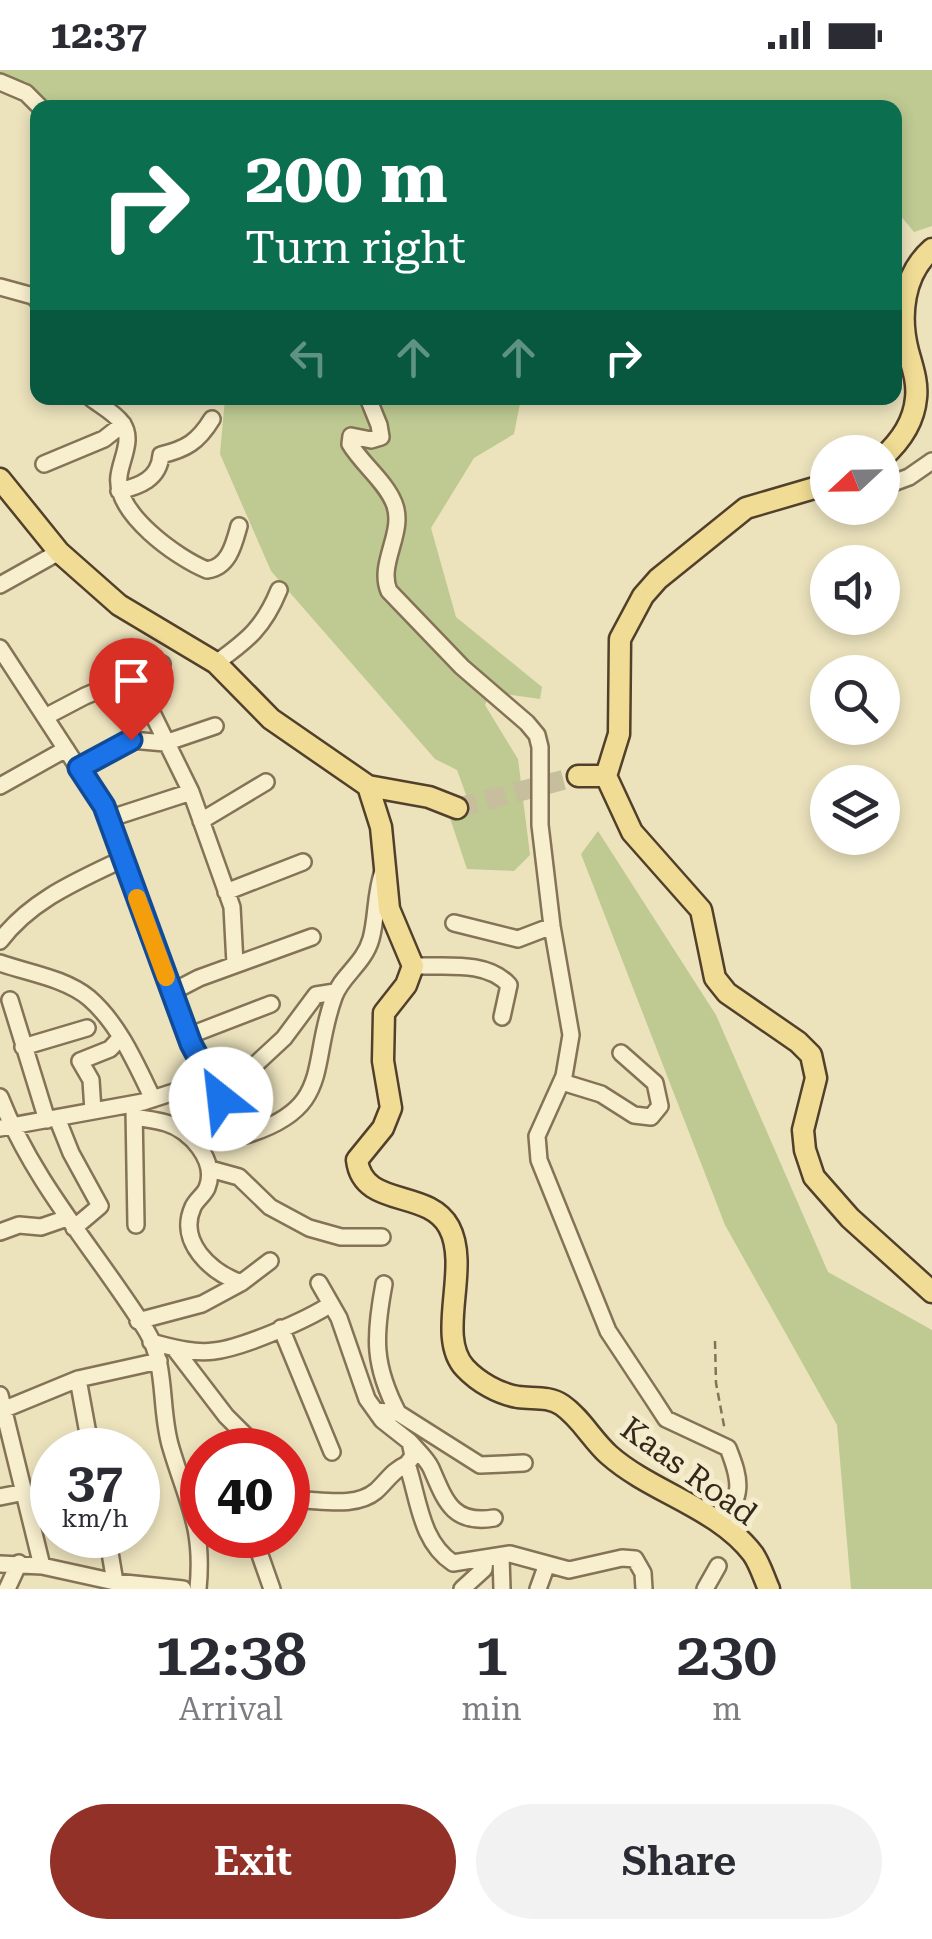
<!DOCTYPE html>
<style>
:root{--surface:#fff;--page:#f2f2f3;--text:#2b2b33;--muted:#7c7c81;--accent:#913128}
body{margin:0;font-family:"Roboto Serif",serif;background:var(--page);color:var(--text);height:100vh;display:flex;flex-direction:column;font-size:38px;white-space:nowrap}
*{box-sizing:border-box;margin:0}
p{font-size:32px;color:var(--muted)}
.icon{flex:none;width:55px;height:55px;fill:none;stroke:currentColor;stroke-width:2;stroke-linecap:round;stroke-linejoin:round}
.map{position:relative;height:1519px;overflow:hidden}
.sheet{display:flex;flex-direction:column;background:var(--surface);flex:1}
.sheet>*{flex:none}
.top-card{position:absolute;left:30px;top:30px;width:872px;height:305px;border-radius:20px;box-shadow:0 5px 15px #0003;background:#0b6e4f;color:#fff;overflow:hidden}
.needle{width:65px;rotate:248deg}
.controls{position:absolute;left:810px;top:365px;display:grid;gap:20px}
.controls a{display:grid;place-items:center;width:90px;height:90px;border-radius:50%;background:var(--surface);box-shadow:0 5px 15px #0003;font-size:50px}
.speed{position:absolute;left:30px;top:1358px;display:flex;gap:20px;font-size:50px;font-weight:700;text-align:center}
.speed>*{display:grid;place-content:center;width:130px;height:130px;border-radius:50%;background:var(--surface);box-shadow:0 5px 15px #0003;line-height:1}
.speed small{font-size:25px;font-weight:400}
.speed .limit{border:15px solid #d22;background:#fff;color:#111}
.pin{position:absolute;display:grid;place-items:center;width:85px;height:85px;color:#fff;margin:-102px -42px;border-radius:50% 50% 50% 0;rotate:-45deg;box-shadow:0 0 10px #0007}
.pin .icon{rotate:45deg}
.me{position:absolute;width:110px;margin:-55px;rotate:331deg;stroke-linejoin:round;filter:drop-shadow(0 0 8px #0008)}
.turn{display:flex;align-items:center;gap:35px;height:210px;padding:0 50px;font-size:45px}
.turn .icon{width:130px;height:130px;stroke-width:2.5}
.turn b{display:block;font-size:70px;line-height:85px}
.lanes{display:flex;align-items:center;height:95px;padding:0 50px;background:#0003;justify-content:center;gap:50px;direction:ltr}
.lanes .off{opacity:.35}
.eta{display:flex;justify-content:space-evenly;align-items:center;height:170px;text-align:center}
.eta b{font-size:60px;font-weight:600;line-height:70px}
.action{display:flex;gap:20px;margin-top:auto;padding:20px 50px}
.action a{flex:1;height:115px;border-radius:60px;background:var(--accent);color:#fff;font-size:40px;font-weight:600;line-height:115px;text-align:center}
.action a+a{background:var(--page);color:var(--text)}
.status{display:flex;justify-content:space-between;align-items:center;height:70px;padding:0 50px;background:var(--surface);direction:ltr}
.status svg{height:28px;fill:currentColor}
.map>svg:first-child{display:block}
</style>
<div class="status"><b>12:37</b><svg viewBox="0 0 49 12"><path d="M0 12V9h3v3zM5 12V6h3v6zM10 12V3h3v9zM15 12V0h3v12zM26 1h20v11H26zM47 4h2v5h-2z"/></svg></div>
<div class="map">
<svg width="932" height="1519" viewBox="0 0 932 1519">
<rect width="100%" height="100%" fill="#ece3bd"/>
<path fill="#beca92" d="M 0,0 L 932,0 L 932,156 L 914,162 L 895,139 L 895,38 L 49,38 L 27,12 L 0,4 Z
M 225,328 L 521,328 L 514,364 L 474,388 L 431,458 L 456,547 L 542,617 L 540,629 L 491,622 L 485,635 L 518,689 L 530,785 L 514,801 L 467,799 L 450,748 L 469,733 L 457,700 L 435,689 L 271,501 L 220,384 Z
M 598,761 L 716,945 L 828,1202 L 932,1260 L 932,1519 L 851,1519 L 837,1355 L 725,1155 L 581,784 Z"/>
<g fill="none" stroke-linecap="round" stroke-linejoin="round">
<path stroke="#c7be9d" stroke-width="20" stroke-dasharray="20 10" stroke-linecap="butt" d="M 457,738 L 578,706"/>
<g stroke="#847357" stroke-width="20">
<path id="minor" d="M 0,12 L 26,23 L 41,38
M 0,217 L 33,226 L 38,231
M 91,328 C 100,335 115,343 122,353 C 134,369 121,389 119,406 C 114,443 177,488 207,500 C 229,497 234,474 239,456
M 368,328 L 379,355 L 381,367 L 371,370 L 351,366 L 350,374 C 362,394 385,411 394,433 C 406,462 377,493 389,521 L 462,597 L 527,653 L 537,665 L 540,677 L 540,755 L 552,856 L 571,965 L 564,1006 L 537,1066 L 539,1090 L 608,1261 L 653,1329 L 666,1349 L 728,1378 C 742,1413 742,1424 722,1456
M 44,394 L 104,369 L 123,354
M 882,417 L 909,407 L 932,391
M 119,421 C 140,416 159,409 161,385 C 186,379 198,372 212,349
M 0,515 L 59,482
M 0,578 L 103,736 L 191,974 L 232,1048 L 246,1065 C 334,1038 309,995 334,927 C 341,906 364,894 371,869 C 377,847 375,824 383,801
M 216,593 C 248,570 264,557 279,520
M 134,606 L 191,722
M 45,647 L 85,626 L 162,594
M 79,698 L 131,670 L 165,673 L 215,656
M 0,716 L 66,679
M 108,749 L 191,722 L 232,837 L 235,894
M 201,751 L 266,712
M 226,822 L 303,792
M 454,853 L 518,869 L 552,856
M 0,871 C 31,830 77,811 123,789
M 0,893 C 28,903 65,908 89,928 C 119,954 136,994 153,1029
M 413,896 C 445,897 487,890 509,915 L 502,947
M 172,922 L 199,908 L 312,867
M 10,930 L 47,1050
M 188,966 L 271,934
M 23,977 L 87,958
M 256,994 L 284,968 L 316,925 L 335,922
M 562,1012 L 601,1024 L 634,1045 L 651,1047 L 660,1036 L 655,1013 L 621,983
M 0,1027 C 34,1114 97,1182 146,1260 C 168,1295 159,1340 171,1378 C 188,1435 204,1457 198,1519
M 134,1039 L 136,1155
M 93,1041 L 91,1010 L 80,991 L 110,979 L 121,967
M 135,1047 C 145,1049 156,1050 166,1053 C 190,1060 218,1091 207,1118 C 204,1125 196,1130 193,1137 C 177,1172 211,1202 241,1213 L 270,1191
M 57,1048 L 71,1083 L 100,1136 L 74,1158
M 0,1058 L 143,1032 L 211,1010
M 210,1099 L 239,1107 L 270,1137 L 309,1158 L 341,1167 L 382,1167
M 0,1162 L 19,1155 L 41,1157 L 67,1148
M 319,1213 L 339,1248 L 367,1329 L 382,1350 L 410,1372 L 413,1386 L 407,1394
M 384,1214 C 374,1267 373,1295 398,1343
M 138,1251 L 202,1234 L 241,1213
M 281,1258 L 332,1382
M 151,1272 C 171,1277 193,1284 214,1281 C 242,1278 307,1250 331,1234
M 174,1278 L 226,1346 L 260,1380
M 78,1309 L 91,1380
M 0,1325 L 42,1496
M 0,1341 L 78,1309 L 159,1291
M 376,1341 L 398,1343 L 480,1395 L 524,1393
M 410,1372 C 417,1380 427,1389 431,1398 C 445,1430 452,1455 494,1448
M 288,1414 L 303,1430 C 326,1431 357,1437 376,1421 C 388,1410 392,1401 407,1394 C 419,1429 420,1471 453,1493 L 510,1484 L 569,1500 L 622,1488 L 635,1489 L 643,1503 L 644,1519
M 0,1427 L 25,1422
M 107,1465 L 115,1512
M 253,1465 L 272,1519
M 501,1486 L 502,1519
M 0,1494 L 42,1496 L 115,1512 L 183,1519
M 7,1519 L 19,1493
M 462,1519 L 484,1499 L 485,1490
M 538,1519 L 547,1494
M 705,1519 L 718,1496"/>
</g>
<g stroke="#51402b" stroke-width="25">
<path id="major" d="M 882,388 C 900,372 914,352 916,328 C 918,312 912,296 908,281 C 899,246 903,204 932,179
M 0,409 L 59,482 L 119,535 L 216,593 L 271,649 L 368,716 L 429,727 L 457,738
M 828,414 L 746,438 L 658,509 L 643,526 L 620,569 L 619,664 L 606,706 L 632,762 L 701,840 L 715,908 L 727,923 L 798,972 L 811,985 L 816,1008 L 803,1060 L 805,1080 L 814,1107 L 850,1148 L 932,1222
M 578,706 L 606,706
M 368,716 L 381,757 L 389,839 L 413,896 L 406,915 L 384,943 L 383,991 L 391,1038 L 383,1058 L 357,1090 C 363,1139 428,1118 449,1157 C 471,1198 435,1266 465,1298 C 478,1312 499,1324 518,1327 C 533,1329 549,1326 562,1335 C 581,1348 592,1370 609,1385 C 652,1423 717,1437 753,1484 C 760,1494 764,1508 769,1519"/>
</g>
<path stroke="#847357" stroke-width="2.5" stroke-dasharray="8 5" stroke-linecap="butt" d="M 715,1271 L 716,1313 L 725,1361"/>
<use href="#minor" stroke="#f8efcf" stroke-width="15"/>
<use href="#major" stroke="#f0dc94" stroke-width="20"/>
</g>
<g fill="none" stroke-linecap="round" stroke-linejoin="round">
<g stroke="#114b97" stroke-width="25">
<path id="route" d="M 131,670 L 79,698 L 104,736 L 191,974 L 221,1029"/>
</g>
<use href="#route" stroke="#1a73e8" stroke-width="18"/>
<path stroke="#f59e0b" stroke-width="18" d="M 137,828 L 166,907"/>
</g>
<g text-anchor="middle" stroke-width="10" stroke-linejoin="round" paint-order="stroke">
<g font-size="32" fill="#33291b" stroke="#f4eccc">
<text transform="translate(689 1401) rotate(36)" y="11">Kaas Road</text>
</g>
</g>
</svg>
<div class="controls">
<a><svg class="needle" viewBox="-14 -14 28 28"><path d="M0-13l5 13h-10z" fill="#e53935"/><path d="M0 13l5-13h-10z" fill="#7c7c81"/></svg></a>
<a><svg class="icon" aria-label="sound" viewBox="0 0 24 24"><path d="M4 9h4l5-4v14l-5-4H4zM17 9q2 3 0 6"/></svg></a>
<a><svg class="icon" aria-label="search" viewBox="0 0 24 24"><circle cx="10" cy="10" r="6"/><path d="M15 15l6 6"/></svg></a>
<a><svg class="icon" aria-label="layers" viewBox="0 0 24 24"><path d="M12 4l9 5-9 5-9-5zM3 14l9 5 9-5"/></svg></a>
</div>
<div class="speed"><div>37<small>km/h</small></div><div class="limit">40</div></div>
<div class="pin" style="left:131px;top:670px;background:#d93025"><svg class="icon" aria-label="arrive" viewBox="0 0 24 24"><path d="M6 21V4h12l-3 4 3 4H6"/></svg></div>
<svg class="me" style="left:221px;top:1029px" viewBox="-20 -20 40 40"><circle r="19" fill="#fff"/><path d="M0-13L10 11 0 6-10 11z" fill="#1a73e8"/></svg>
<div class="top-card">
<div class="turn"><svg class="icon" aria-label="right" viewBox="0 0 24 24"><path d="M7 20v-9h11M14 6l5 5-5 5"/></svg><div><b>200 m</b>Turn right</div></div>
<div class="lanes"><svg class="icon off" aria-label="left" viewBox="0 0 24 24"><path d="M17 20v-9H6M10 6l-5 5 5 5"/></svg><svg class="icon off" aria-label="ahead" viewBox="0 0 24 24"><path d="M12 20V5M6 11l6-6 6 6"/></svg><svg class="icon off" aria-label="ahead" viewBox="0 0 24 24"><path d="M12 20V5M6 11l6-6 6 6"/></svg><svg class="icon" aria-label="right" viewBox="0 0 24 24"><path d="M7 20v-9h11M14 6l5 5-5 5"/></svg></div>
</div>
</div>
<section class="sheet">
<div class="eta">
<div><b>12:38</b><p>Arrival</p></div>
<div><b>1</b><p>min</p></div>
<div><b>230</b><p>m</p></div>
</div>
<div class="action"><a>Exit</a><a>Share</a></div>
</section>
